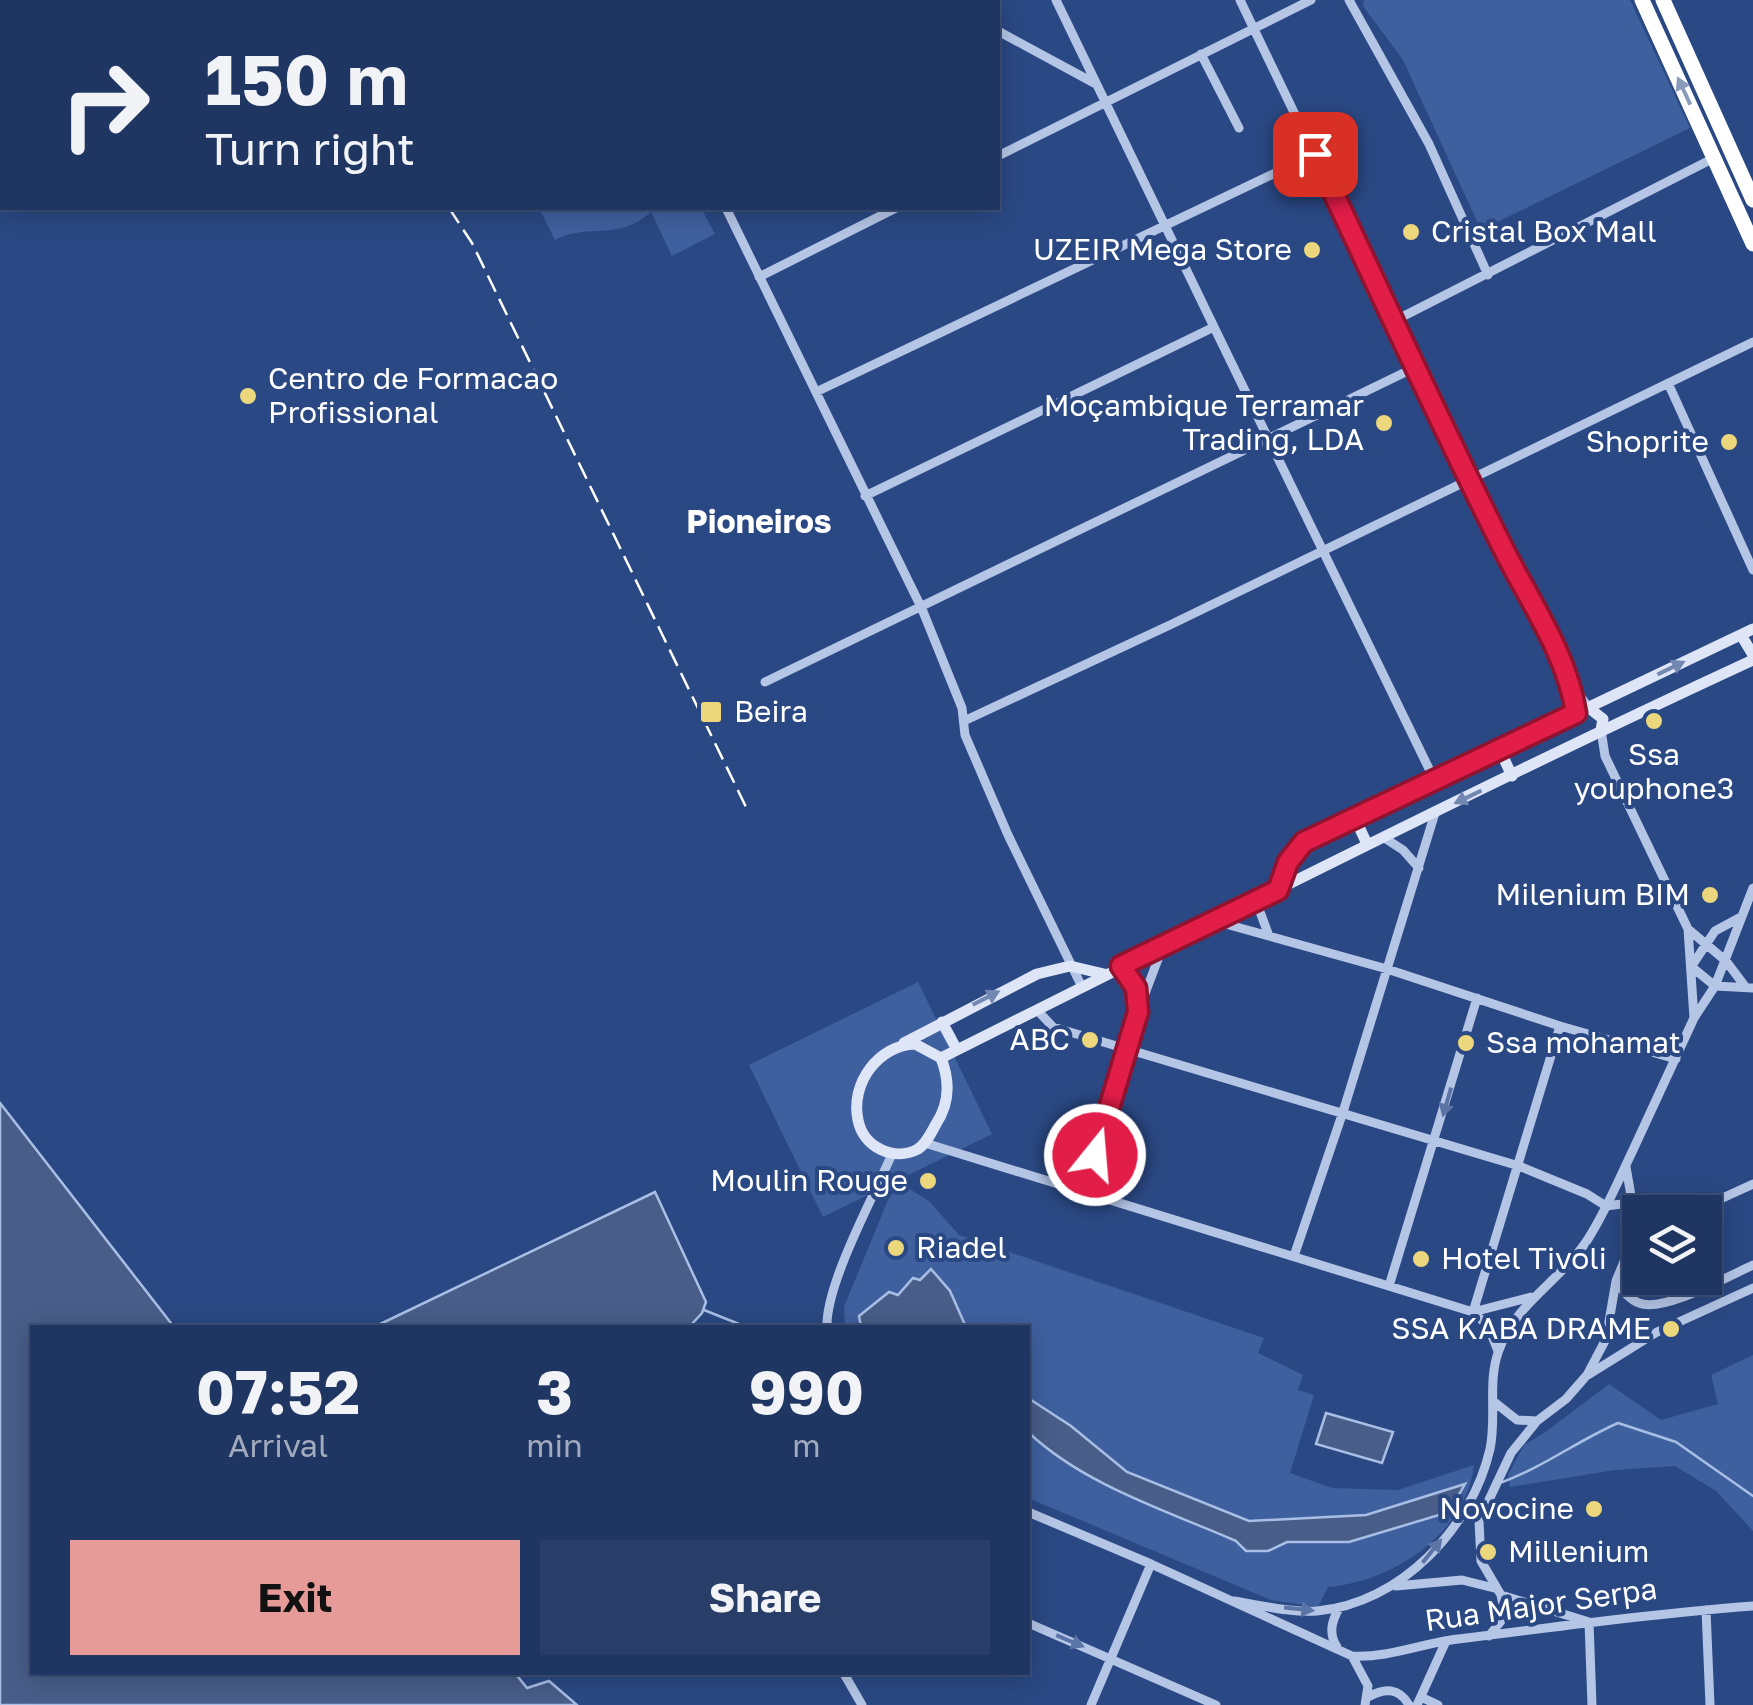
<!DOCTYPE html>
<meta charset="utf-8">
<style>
:root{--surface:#203662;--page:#283e68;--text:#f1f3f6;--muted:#a2abbe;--line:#3d5077;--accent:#e69b98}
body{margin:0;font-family:"Golos Text",sans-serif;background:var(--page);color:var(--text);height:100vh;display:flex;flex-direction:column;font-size:38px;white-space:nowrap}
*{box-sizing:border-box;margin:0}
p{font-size:32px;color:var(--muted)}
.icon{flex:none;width:55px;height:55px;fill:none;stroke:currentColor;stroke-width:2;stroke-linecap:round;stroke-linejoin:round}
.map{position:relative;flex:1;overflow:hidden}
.side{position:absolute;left:30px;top:1325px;width:1000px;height:350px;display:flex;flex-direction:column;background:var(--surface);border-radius:0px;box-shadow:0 5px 25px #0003,0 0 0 2px var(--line)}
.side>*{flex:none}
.hud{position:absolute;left:0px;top:0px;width:1000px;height:210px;box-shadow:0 5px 25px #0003,0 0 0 2px var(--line);background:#203662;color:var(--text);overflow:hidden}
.buttons{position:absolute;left:1622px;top:1195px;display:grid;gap:20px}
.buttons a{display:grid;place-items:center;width:100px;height:100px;border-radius:0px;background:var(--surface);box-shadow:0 5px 25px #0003,0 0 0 2px var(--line);font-size:50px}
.pin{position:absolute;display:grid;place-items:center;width:85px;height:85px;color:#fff;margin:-42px;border-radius:20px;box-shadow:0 5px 15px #0006}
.me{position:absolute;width:110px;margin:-55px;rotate:17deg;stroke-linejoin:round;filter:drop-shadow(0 0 8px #0008)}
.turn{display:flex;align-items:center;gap:35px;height:210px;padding:0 40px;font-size:45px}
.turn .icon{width:130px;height:130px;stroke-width:2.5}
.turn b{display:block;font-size:70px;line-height:85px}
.eta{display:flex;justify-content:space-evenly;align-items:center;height:170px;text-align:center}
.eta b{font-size:60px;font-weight:700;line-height:70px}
.action{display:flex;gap:20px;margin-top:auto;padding:20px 40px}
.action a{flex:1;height:115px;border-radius:0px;background:var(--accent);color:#111;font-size:40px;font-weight:700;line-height:115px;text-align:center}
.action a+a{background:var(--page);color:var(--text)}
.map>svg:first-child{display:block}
</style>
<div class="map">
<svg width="1753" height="1705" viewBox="0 0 1753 1705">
<rect width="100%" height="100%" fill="#2a4883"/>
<path fill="#3f609f" d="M 1364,0 L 1630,0 L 1690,128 L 1481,230 L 1403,60 L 1363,6 Z
M 539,208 L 655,208 L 654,211 L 661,208 L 701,208 L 715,234 L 672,256 L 651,212 C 618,242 590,222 555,240 Z
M 918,982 L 992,1134 L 823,1217 L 749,1065 Z
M 898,1182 L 929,1201 L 959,1235 L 1264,1338 L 1258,1353 L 1303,1375 L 1298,1390 L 1314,1395 L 1290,1473 L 1332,1488 L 1398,1490 L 1474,1465 C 1466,1534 1392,1582 1328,1587 L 1318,1607 L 1271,1600 L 1028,1498 L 1028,1328 L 845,1327 L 844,1307 L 890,1195 Z
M 1753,1355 L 1753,1531 L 1716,1491 L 1675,1466 L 1615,1470 L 1510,1487 L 1508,1475 L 1524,1445 L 1544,1433 L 1609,1384 L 1661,1420 L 1718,1404 L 1711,1375 Z"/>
<path fill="#485d88" stroke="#a9bfe6" stroke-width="2.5" d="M 0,1103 L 174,1327 L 32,1328 L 32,1672 L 515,1673 L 527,1688 L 549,1681 L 577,1705 L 0,1705 Z
M 655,1192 L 706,1302 L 702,1313 L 689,1327 L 374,1327 Z
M 931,1269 L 950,1291 L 966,1327 L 861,1327 L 859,1316 L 889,1292 L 898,1295 L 913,1278 L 920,1280 Z
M 1028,1398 L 1071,1426 L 1127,1472 L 1249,1521 L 1366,1515 L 1465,1484 L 1449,1512 L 1349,1542 L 1287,1542 L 1268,1551 L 1246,1551 L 1236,1541 C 1167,1511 1084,1485 1028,1432 Z
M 1326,1413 L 1393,1432 L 1382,1463 L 1316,1444 Z"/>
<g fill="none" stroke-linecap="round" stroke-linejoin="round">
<path stroke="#a9bfe6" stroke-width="2.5" d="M 704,1310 L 749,1328
M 1500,1483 C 1542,1468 1577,1441 1618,1423 L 1676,1442 L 1753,1496"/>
<path stroke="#b4c5e6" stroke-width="9" d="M 628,0 L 629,2
M 939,0 L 944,2
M 1240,0 L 1507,556 C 1536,605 1554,663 1589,708
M 1349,0 L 1429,144 L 1488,275
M 998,31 L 1094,83
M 1201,54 L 1239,128
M 998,156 L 1311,0
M 726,208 L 922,609 L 962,708 L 965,735 L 1008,835 L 1082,987
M 759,277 L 896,208
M 1394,321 L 1714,158
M 1214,327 L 1434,779
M 1668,383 L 1753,570
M 816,392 L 1315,154
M 865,496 L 1214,327 L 1056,0
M 765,682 L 1416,367
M 964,721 L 1172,624 L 1753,342
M 1601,730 L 1605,756 L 1688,929 L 1694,1018
M 1383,837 L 1403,850 L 1419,868
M 1256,901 L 1269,936
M 1215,921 L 1387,969 L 1560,1026 L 1676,1059
M 1688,929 L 1726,961 L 1744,985
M 1693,964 L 1715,931 L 1739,918
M 1121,966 L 1136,988 L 1138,1009
M 1693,968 L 1715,986 L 1753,988
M 1037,1010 L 1053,1027 L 1519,1166 L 1587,1194 L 1606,1206
M 925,1143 L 1473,1312 L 1488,1326 L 1498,1351
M 1084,1191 L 1138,1012 L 1163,946
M 1606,1206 L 1622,1204 L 1651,1212
M 1692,1212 L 1753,1184
M 1294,1256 L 1343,1112 L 1435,813
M 1616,1281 C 1622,1289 1628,1299 1639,1303 C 1664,1313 1728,1276 1753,1265
M 1389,1286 L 1477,998
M 1473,1312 L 1560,1026
M 1473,1312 L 1531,1297
M 827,1328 C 825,1285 874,1196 892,1154
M 1588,1375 L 1657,1332 L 1753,1288
M 1493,1401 L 1517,1420 L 1537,1421
M 1028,1512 L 1151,1564 L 1352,1656 C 1386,1658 1418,1645 1451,1640 C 1552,1627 1652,1614 1753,1606
M 1396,1586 L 1462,1580 L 1494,1588
M 1501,1595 L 1589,1622
M 1234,1601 C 1260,1605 1291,1613 1317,1611 C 1400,1604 1472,1528 1490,1449 C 1497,1417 1487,1381 1499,1350 C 1516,1302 1561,1281 1588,1239 C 1606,1211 1619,1179 1633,1150 C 1653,1106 1674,1062 1694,1018 L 1715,986 L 1753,888
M 1706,1610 L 1710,1705
M 1589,1622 L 1592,1705
M 1028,1623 L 1216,1705
M 1489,1636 L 1501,1621 L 1504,1609 L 1501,1595 L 1481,1561 L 1479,1521 L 1511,1453 L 1537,1421 L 1566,1399 L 1587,1375 L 1606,1339 L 1616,1281 L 1637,1230 L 1626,1167
M 1337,1647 C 1328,1633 1332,1621 1339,1608
M 1352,1656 L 1368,1686 L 1365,1705
M 843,1672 L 862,1705
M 1368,1697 C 1384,1688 1399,1687 1409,1705
M 1421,1697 L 1438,1705
M 1091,1705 L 1151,1564
M 1417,1705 L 1446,1641"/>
<path stroke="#dde5f6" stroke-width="11" d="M 1741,635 L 1753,655
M 1589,708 L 1603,719 L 1601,730
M 1499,748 L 1512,776
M 1355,818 L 1367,844
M 1278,890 L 1288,862 L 1304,843 L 1753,629
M 942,1022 L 957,1050
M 904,1043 L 1037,974 L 1070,966 L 1104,974
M 915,1044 L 941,1058 C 950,1081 950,1103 936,1124 C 931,1133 926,1144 918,1149 C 894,1162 863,1147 858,1120 C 850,1083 879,1045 915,1044 Z
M 941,1058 C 1211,923 1480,786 1753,660"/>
<path stroke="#fff" stroke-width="15" d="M 1642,0 L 1753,244
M 1663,0 L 1753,200"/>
<path stroke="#fff" stroke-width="2.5" stroke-dasharray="18 8" stroke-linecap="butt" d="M 303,0 L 304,2
M 449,208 L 472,243 L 746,807"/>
</g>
<defs><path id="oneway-solid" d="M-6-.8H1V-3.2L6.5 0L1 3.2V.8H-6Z" transform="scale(2.5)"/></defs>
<use fill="#8a9abb" href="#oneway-solid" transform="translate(1684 91) rotate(-115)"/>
<g fill="#7287b1">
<use href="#oneway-solid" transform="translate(1671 668) rotate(-26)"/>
<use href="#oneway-solid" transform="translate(1468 797) rotate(154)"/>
<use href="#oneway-solid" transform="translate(986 998) rotate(-27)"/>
</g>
<g fill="#5a74a6">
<use href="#oneway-solid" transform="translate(1447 1102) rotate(106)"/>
<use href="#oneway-solid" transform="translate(1432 1551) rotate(-51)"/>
<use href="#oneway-solid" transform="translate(1299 1609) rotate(6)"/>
<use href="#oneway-solid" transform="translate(1070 1641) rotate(23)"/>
</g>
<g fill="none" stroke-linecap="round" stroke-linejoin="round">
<g stroke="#92132f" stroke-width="25">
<path id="route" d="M 1095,1155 L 1138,1012 L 1136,988 L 1121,966 L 1278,890 L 1288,862 L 1304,842 L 1576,713 C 1567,655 1532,605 1506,554 C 1439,422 1378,287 1315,154"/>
</g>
<use href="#route" stroke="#e11d48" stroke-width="18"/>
</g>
<g fill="#ecd77c" stroke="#2a4883" stroke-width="4">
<circle cx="1411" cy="232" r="10"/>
<circle cx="1312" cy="250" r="10"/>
<circle cx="248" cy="396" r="10"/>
<circle cx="1384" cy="423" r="10"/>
<circle cx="1729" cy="442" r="10"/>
<rect x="699" y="700" width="24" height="24" rx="5"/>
<circle cx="1654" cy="721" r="10"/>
<circle cx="1710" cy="895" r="10"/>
<circle cx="1090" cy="1040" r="10"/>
<circle cx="1466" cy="1043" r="10"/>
<circle cx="928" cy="1181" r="10"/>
<circle cx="896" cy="1248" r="10"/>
<circle cx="1421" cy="1259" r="10"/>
<circle cx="1671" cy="1329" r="10"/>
<circle cx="1594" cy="1509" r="10"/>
<circle cx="1488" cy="1552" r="10"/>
</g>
<g text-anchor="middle" stroke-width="8" stroke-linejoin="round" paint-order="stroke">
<g font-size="30" fill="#fff" stroke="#2a4883" text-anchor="end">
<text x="1431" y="242" text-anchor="start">Cristal Box Mall</text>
<text x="1292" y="260">UZEIR Mega Store</text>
<text x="268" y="389" text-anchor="start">Centro de Formacao<tspan x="268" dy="34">Profissional</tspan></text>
<text x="1364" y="416">Moçambique Terramar<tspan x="1364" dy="34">Trading, LDA</tspan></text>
<text x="1709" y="452">Shoprite</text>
<text x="734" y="722" text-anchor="start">Beira</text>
<text x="1654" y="765" text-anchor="middle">Ssa<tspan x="1654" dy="34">youphone3</tspan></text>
<text x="1690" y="905">Milenium BIM</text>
<text x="1070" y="1050">ABC</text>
<text x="1486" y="1053" text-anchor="start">Ssa mohamat</text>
<text x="908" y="1191">Moulin Rouge</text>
<text x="916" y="1258" text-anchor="start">Riadel</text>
<text x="1441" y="1269" text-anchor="start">Hotel Tivoli</text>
<text x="1651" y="1339">SSA KABA DRAME</text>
<text x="1574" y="1519">Novocine</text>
<text x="1508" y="1562" text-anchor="start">Millenium</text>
</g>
<g font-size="30" fill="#fff" stroke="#2a4883">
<text transform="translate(1541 1605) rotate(-8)" y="10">Rua Major Serpa</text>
</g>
<g font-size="32" font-weight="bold" fill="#fff" stroke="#2a4883">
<text x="759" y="533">Pioneiros</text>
</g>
</g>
</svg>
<div class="buttons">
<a><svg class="icon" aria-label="layers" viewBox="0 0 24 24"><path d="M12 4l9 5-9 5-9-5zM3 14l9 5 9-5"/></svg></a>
</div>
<div class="pin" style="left:1315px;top:154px;background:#d93025"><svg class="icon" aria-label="arrive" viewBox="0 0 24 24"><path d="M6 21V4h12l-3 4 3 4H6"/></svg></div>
<svg class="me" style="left:1095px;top:1155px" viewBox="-20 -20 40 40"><circle r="17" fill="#e11d48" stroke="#fff" stroke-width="3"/><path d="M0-11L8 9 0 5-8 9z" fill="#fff"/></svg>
<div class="hud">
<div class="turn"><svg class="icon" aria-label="right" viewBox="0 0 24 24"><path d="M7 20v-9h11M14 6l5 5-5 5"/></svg><div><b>150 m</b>Turn right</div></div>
</div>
<section class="side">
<div class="eta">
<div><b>07:52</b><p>Arrival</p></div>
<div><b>3</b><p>min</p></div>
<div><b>990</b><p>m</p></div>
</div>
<div class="action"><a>Exit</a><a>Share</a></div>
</section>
</div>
